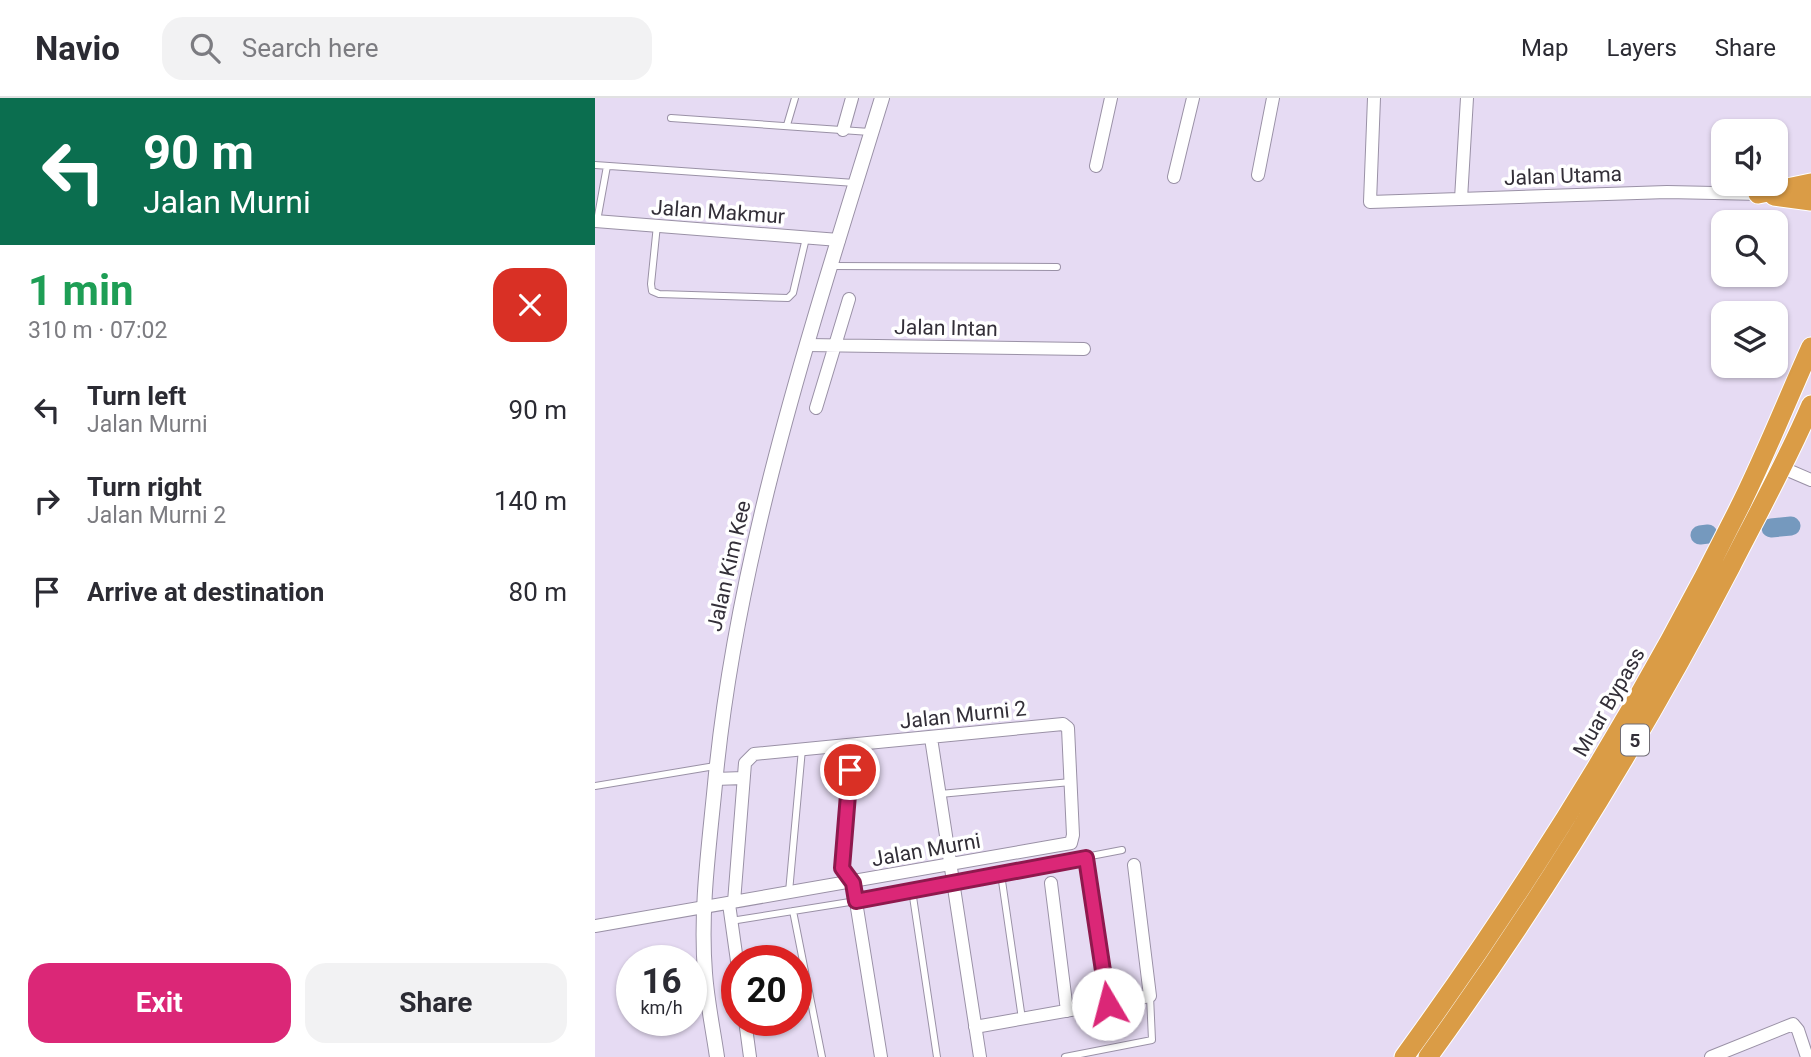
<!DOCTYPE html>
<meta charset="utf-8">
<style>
:root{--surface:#fff;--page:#f2f2f3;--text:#2b2b33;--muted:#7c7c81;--line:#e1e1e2;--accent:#db2777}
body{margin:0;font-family:Roboto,sans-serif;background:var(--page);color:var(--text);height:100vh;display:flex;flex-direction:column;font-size:26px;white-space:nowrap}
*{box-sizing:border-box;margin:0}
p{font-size:23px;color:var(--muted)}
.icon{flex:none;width:38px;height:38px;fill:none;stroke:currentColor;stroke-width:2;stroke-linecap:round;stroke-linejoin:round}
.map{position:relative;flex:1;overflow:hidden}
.sheet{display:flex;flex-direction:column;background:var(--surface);width:595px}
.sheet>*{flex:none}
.banner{background:#0b6e4f;color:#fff;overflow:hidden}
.buttons{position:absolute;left:1116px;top:21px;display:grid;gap:14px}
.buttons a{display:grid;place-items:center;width:77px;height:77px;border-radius:14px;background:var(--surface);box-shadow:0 2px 5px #0004;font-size:35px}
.speed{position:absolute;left:21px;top:847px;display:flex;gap:14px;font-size:35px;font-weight:700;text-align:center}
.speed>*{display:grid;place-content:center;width:91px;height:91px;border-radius:50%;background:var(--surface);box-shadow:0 2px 5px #0004;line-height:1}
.speed small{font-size:18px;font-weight:400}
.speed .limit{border:10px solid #d22;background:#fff;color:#111}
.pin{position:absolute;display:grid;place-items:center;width:60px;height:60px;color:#fff;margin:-30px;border:4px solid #fff;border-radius:50%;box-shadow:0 2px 7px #0007}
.me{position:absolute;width:77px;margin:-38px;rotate:352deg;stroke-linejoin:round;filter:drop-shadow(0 0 5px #0008)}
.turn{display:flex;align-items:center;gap:24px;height:147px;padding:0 28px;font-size:32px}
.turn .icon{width:91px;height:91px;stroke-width:2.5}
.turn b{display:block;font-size:49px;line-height:60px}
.round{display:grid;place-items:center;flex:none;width:74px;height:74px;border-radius:21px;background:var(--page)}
.headline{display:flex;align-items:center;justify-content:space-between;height:119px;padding:0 28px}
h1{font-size:42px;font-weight:700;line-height:52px;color:#1e9e55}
.cta{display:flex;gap:14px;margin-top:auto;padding:14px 28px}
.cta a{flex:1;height:80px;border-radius:21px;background:var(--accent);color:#fff;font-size:28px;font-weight:700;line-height:80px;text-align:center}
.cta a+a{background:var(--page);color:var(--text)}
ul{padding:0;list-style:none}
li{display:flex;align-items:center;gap:21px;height:91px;padding:0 28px}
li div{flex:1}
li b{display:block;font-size:26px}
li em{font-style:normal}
header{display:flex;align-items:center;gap:42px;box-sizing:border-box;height:98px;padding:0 35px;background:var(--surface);border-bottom:2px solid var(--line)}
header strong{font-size:33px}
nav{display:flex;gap:38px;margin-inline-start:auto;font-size:24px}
.search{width:490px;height:63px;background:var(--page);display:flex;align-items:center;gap:18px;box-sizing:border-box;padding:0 24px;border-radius:21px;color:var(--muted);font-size:26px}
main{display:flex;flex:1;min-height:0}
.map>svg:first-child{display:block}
</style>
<header>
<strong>Navio</strong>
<div class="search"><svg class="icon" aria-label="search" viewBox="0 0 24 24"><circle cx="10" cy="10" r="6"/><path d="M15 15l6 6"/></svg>Search here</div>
<nav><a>Map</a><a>Layers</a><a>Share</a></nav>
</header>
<main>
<section class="sheet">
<div class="banner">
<div class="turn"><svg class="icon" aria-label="left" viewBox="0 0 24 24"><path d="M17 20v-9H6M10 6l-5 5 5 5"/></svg><div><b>90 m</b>Jalan Murni</div></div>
</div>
<div class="headline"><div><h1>1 min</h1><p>310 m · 07:02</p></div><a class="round" style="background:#d93025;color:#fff"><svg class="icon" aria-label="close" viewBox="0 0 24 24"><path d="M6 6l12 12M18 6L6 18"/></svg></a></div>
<ul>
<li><svg class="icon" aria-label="left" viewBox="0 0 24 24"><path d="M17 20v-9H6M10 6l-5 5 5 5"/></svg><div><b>Turn left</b><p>Jalan Murni</p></div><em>90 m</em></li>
<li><svg class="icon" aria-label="right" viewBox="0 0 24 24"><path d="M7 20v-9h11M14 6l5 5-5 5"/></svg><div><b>Turn right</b><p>Jalan Murni 2</p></div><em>140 m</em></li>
<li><svg class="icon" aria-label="arrive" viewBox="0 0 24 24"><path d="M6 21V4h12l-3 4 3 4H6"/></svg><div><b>Arrive at destination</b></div><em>80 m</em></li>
</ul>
<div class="cta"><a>Exit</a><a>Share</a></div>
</section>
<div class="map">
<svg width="1216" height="959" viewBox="0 0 1216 959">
<rect width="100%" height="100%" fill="#e6dbf3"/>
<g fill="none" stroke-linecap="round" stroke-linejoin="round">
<path stroke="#7599be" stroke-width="19" d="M 1176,430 L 1196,428
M 1105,437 L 1113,436"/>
<g stroke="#9a91a6" stroke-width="8">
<path id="service" d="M 76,20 L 275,34
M 192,27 L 200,0
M 0,67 L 260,85
M 2,123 L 12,68
M 62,127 L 56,186 L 57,193 L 64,196 L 193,200 L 198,195 L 211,140
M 236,168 L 462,169
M 0,688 L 120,668
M 345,696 L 476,684
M 491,760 L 513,906
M 406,776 L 427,921
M 317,792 L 342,959
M 194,794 L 207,651
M 198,813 L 227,959
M 136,823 L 261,803 L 527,752
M 470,959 L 557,942 L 555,898"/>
</g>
<g stroke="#9a91a6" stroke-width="14">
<path id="minor" d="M 779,0 L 775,104 L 1072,94 L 1167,96
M 248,32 L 257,0
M 501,68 L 516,0
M 663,77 L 678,0
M 579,79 L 598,0
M 866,101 L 872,0
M 0,123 L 244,142
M 212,247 L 489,251
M 221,310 L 254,201
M 1188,370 L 1216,382
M 336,640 L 385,959
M 257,648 L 247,770 L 258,785 L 286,959
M 120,681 L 148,680
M 456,785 L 472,913
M 134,806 L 142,863
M 0,828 L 476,745 L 478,737 L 473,630 L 468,626 L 159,656 L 150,665 L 139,804
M 150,922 L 155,959
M 380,929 L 555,898 L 539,767
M 1116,959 L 1198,926 L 1203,932 L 1212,959"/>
</g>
<g stroke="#9a91a6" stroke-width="16">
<path id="tertiary" d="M 122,959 C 118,931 112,903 110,875 C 105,812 114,749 120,686 C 142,451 218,225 287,0"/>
</g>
<g stroke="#fff" stroke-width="21">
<path id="trunk" d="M 1163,96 L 1216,85
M 1179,98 L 1216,103
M 809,959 C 937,783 1051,599 1147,404 C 1172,353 1193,300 1216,249
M 833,959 C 946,803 1047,639 1136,468 C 1163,415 1192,363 1216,307"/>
</g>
<use href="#service" stroke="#fff" stroke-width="6"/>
<use href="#minor" stroke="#fff" stroke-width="12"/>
<use href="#tertiary" stroke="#fff" stroke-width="14"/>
<use href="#trunk" stroke="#da9c46" stroke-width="19"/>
</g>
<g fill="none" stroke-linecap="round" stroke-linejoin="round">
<g stroke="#8e194d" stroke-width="18">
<path id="route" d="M 255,672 L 247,770 L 258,785 L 261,803 L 491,760 L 513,906"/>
</g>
<use href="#route" stroke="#db2777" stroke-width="12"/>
</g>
<g text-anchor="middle" stroke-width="7" stroke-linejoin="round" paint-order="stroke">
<rect fill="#fff" stroke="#706d74" stroke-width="2" x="1026" y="626.5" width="28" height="31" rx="5"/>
<g font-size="19" font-weight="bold" fill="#332f38">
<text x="1040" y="649">5</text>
</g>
<g font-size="21" fill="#332f38" stroke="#fff">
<text transform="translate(968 78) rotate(-2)" y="7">Jalan Utama</text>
<text transform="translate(123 114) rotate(4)" y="7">Jalan Makmur</text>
<text transform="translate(351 230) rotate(1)" y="7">Jalan Intan</text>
<text transform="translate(134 468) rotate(-77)" y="7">Jalan Kim Kee</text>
<text transform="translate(1014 604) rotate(-60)" y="7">Muar Bypass</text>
<text transform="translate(368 617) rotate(-6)" y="7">Jalan Murni 2</text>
<text transform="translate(331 752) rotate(-10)" y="7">Jalan Murni</text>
</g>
</g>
</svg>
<div class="buttons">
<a><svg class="icon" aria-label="sound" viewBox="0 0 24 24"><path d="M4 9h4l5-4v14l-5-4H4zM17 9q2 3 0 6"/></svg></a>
<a><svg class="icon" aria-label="search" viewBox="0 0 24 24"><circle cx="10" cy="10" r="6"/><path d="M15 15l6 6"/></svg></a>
<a><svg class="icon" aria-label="layers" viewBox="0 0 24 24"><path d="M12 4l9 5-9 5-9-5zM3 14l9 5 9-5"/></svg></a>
</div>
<div class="speed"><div>16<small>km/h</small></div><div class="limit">20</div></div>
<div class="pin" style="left:255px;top:672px;background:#d93025"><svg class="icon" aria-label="arrive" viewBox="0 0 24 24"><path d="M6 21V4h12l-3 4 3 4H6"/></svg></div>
<svg class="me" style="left:513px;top:906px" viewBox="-20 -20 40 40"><circle r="19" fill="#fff"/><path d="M0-13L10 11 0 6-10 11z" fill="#db2777"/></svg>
</div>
</main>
